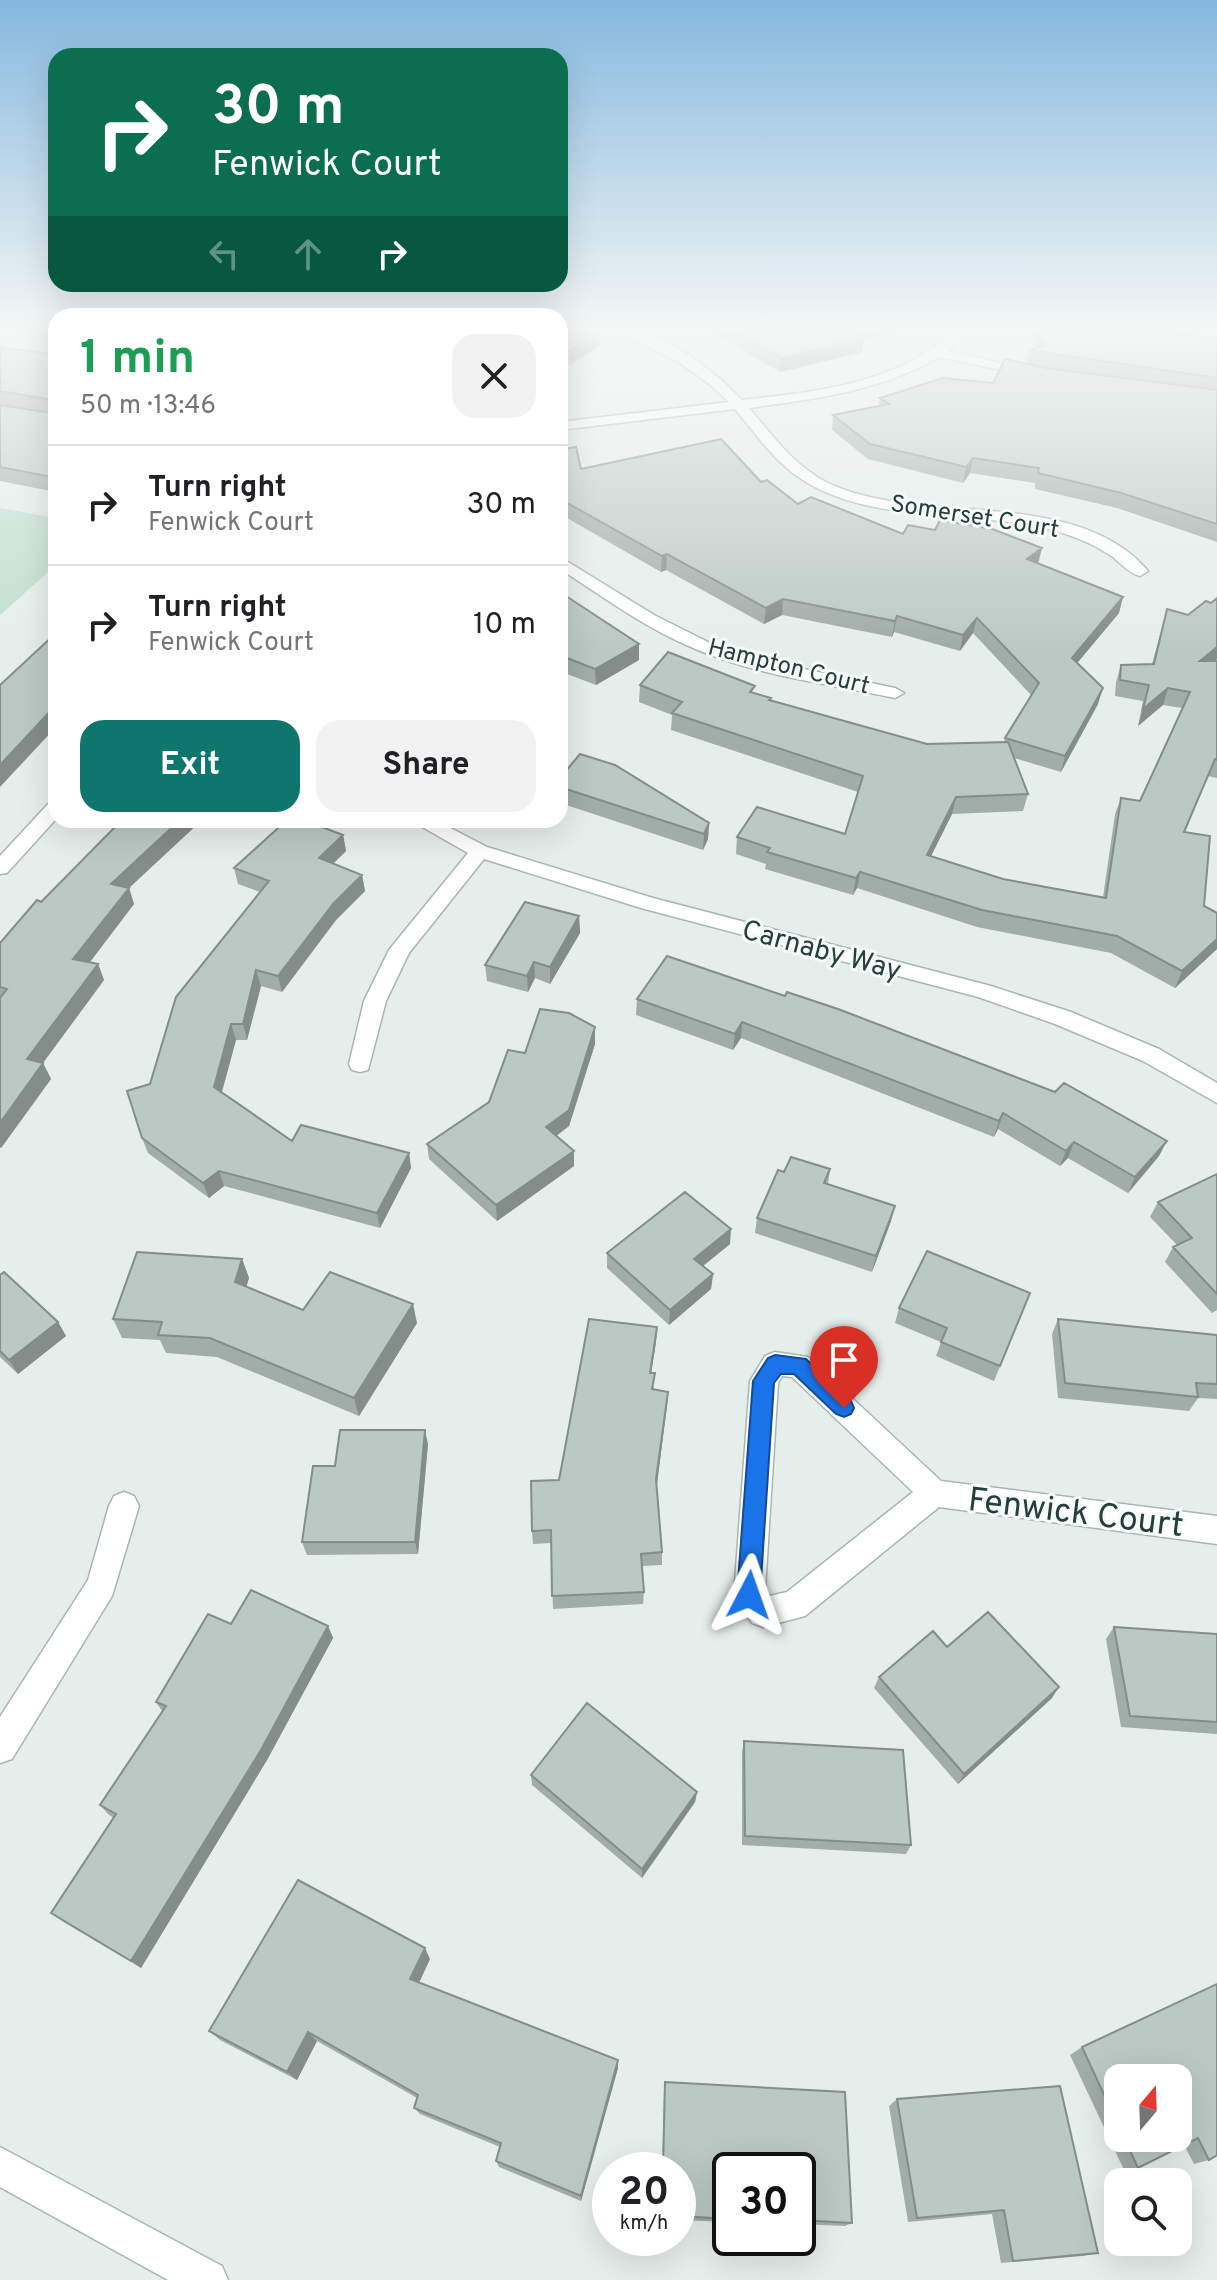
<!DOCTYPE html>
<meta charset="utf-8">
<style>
:root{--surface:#fff;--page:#f2f2f2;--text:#202124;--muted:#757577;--line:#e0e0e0;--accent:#0f766e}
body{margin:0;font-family:Overpass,sans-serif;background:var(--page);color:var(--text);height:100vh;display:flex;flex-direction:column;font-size:30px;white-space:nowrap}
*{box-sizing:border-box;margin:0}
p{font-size:26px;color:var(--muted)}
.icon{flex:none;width:44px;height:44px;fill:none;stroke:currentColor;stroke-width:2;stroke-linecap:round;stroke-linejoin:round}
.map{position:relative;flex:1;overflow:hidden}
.side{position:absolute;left:48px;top:308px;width:520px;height:520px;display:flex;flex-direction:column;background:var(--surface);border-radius:24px;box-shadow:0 8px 32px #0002}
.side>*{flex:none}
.hud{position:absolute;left:48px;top:48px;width:520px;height:244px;border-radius:24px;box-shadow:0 8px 32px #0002;background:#0b6e4f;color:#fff;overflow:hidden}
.needle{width:52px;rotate:19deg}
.tools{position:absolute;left:1104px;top:2064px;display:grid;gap:16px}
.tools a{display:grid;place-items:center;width:88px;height:88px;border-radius:16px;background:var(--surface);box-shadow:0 8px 32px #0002;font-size:40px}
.speed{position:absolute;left:592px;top:2152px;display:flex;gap:16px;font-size:40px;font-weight:700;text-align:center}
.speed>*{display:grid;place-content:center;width:104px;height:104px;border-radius:50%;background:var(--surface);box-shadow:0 8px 32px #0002;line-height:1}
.speed small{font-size:20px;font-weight:400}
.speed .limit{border:4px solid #111;border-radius:12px;background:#fff;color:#111}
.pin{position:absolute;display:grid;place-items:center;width:68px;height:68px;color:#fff;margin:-82px -34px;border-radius:50% 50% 50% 0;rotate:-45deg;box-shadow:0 0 8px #0007}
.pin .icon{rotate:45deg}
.me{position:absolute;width:88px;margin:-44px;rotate:4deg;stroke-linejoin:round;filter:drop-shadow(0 0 6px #0008)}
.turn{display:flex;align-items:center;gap:28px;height:168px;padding:0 32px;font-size:36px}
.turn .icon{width:104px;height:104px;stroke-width:2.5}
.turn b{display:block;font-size:56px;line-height:68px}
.lanes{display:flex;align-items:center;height:76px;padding:0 32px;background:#0003;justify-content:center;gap:40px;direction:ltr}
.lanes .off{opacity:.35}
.round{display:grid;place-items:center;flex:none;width:84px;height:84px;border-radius:24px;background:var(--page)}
.summary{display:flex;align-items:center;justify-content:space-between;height:136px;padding:0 32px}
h1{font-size:48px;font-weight:700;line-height:60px;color:#1e9e55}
.button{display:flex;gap:16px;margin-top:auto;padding:16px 32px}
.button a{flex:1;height:92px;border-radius:24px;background:var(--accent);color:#fff;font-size:32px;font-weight:700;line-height:92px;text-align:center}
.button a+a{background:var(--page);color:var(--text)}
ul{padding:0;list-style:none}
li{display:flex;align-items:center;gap:24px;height:120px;padding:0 32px;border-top:2px solid var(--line)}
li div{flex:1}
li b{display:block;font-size:30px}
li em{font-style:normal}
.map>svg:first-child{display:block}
</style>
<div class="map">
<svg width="1217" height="2280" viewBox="0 0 1217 2280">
<rect width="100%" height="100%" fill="#e6eeeb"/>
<path fill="#c0decc" d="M 0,508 L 56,518 L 56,565 L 0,615 Z"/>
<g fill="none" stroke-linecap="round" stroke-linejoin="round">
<g stroke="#a8b6b3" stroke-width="3">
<path id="minor" d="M 606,326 C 656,326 709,365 742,400 C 816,392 905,383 958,326 L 971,326 L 949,351 L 1035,371 L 1035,377 L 939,357 C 882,391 814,399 749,408 C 773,436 794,466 828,483 C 920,527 1075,485 1148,571 L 1140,576 C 1128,573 1120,562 1110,555 C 1092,543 1069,534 1048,529 C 971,510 871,524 803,480 C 775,463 756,434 735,409 L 560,430 L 560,422 L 729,402 L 708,383 L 677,361 Z
M 560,557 L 654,615 L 710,643 L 775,663 L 895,688 L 904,693 L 895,698 C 829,684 760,676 698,650 C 648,630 605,598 560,569 Z
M 56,801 L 56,819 L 7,873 L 0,874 L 0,856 L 49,803 Z
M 410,820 L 435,820 L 487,847 L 653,898 L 991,986 L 1071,1012 L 1159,1049 L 1217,1083 L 1217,1103 L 1143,1061 L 1055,1024 L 978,997 L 641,908 L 484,859 L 409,953 L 386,1001 L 368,1070 L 360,1072 L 352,1070 L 349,1064 L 364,1001 L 389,950 L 468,853 Z
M 775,1352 L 808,1357 L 941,1481 L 1217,1516 L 1217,1544 L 939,1507 L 805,1616 L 763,1627 L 752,1623 L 734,1595 L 750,1381 L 765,1356 ZM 782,1376 L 792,1377 L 913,1492 L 787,1592 L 769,1596 L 765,1590 L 778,1383 Z
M 124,1492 L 134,1496 L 139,1506 L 112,1596 L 12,1759 L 0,1763 L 0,1717 L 88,1580 L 109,1506 L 114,1496 Z
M 0,2147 L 222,2266 L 228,2280 L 168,2280 L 0,2187 Z"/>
</g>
<use href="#minor" fill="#fff" fill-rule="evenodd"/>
</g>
<path fill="#a1ada9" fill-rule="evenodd" d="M 560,326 L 600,345 L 570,365 L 560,362 Z
M 700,326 L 910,326 L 909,329 L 864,340 L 862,352 L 780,372 Z
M 1029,326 L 1150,326 L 1157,331 L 1217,338 L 1217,542 L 1117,508 L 1035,489 L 1035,483 L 970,473 L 963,483 L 868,459 L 832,430 L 833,415 L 879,406 L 880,398 L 993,383 L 1026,364 L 1029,350 L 1035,348 Z
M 0,347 L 56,355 L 56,492 L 0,481 Z
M 560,450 L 581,469 L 761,482 L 798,504 L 903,534 L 1038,563 L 1119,613 L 1077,663 L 1098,704 L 1061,772 L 1014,758 L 1028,794 L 1023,811 L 952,814 L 931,856 L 1003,879 L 1103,897 L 1115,814 L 1121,798 L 1140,801 L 1182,708 L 1163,705 L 1138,726 L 1143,701 L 1115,696 L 1116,682 L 1121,665 L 1152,664 L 1167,609 L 1188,615 L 1211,603 L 1217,598 L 1217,659 L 1215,661 L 1217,661 L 1217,778 L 1208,776 L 1185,832 L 1204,906 L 1217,913 L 1217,949 L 1175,988 L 1111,953 L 977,927 L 857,888 L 853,895 L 765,869 L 766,864 L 736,854 L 737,837 L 845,834 L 858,792 L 671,730 L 672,715 L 639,702 L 640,685 L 754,693 L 771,700 L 927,744 L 1004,742 L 1005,738 L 1031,695 L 973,633 L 960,651 L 894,632 L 892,637 L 782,615 L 764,624 L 666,570 L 661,572 L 560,514 Z
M 560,592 L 639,644 L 639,660 L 596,685 L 567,674 L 560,668 Z
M 560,778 L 709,823 L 708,839 L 703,850 L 560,803 Z
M 111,820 L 202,820 L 129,888 L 134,904 L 90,962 L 98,964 L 104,980 L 43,1063 L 51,1079 L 1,1148 L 0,1148 L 0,943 L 114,829 Z
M 343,835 L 346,851 L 333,864 L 362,875 L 365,891 L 336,920 L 282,992 L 261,986 L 247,1040 L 236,1040 L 222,1092 L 292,1141 L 409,1153 L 411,1168 L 380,1228 L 224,1186 L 209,1198 L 148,1153 L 142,1138 L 150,1084 L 260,892 L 238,884 L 234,868 Z
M 579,916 L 580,933 L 550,984 L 535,978 L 528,992 L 487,981 L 485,965 Z
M 667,956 L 1159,1156 L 1128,1193 L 1068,1158 L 1060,1166 L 998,1129 L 994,1137 L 741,1038 L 733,1050 L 636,1015 L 637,999 Z
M 595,1027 L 595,1044 L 569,1126 L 556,1136 L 574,1151 L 574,1166 L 497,1221 L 429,1159 L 427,1144 L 489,1102 L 525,1053 Z
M 830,1169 L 828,1184 L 891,1221 L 872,1272 L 755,1233 L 757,1218 L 784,1172 Z
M 1217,1174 L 1217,1310 L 1212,1313 L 1165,1262 L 1173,1247 L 1177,1245 L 1150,1217 L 1158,1202 Z
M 730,1244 L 703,1266 L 713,1274 L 711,1289 L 669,1325 L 607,1268 L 607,1253 Z
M 242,1259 L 249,1278 L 246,1287 L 303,1310 L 417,1323 L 359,1416 L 217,1357 L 166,1353 L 160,1340 L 122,1338 L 113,1319 Z
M 0,1275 L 58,1322 L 66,1336 L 18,1374 L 0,1357 Z
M 1030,1293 L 994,1381 L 936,1356 L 941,1342 L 895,1323 L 899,1308 Z
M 1058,1319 L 1217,1335 L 1217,1399 L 1198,1398 L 1189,1411 L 1058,1398 L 1052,1334 Z
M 657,1327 L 656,1342 L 651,1373 L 654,1389 L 668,1392 L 657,1484 L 662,1552 L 662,1565 L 642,1566 L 644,1592 L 643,1604 L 553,1609 L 551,1543 L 533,1544 L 532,1531 L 559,1480 Z
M 428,1444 L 418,1554 L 307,1555 L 302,1542 L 335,1466 Z
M 231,1624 L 328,1626 L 333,1638 L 267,1760 L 141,1968 L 62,1921 L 51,1913 L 114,1818 L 109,1815 L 100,1805 L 162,1711 L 156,1702 Z
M 1114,1627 L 1217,1634 L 1217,1734 L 1121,1727 L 1106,1639 Z
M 947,1647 L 1052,1698 L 958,1784 L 874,1688 L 879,1677 Z
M 744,1741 L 911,1845 L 906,1854 L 742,1845 L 742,1752 Z
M 531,1775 L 697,1792 L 695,1802 L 642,1878 L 532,1785 Z
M 430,1959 L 419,1983 L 618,2068 L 581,2201 L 499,2167 L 496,2161 L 500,2147 L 420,2114 L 414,2108 L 417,2098 L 317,2041 L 297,2080 L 220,2040 L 209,2031 Z
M 1217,1984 L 1209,2160 L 1194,2164 L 1184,2145 L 1138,2168 L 1125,2172 L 1070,2055 L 1082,2047 ZM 1118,2078 L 1178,2138 L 1118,2138 Z
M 665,2082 L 845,2092 L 852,2223 L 845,2226 L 798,2224 L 798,2170 L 730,2170 L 730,2238 L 773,2238 L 773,2243 L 768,2246 L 728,2243 L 728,2222 L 678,2220 L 678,2170 L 662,2170 L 664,2090 Z
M 897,2099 L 1098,2253 L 1083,2256 L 1001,2263 L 992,2214 L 908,2222 L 889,2106 Z"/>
<path fill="#838d8a" d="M 869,326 L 910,326 L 909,329 L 864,340 L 862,352 L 780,372 L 781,358 L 851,330 Z
M 600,331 L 600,345 L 570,365 L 569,351 Z
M 973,458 L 970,473 L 963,483 L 966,467 Z
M 56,473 L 56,492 L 52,477 Z
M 1042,548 L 1038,564 L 1027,559 Z
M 667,554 L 666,570 L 661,572 L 662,556 Z
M 1123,597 L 1119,613 L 1068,674 L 1072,658 Z
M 783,599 L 782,615 L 764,624 L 766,608 Z
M 897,616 L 894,632 L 892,637 L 895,621 Z
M 977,618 L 973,633 L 960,651 L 963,635 Z
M 639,644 L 639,660 L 596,685 L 595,669 Z
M 1217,647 L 1217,659 L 1194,678 L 1200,661 Z
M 1103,688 L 1098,704 L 1061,772 L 1065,756 Z
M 1168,688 L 1163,705 L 1138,726 L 1143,709 Z
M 56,705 L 56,727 L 0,787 L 0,765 Z
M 956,797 L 952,814 L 923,872 L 927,855 Z
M 180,820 L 202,820 L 116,900 L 111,884 Z
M 709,823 L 708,839 L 703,850 L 704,834 Z
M 343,835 L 346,851 L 322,874 L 319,858 Z
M 860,872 L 857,888 L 853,895 L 856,878 Z
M 362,875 L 365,891 L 336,920 L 282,992 L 278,976 L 333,904 Z
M 129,888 L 134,904 L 80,975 L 73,959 Z
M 579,916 L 580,933 L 550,984 L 550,967 Z
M 1217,939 L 1217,949 L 1175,988 L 1182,971 Z
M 534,962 L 535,978 L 528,992 L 527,976 Z
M 98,964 L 104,980 L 34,1075 L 27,1059 Z
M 256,970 L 261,986 L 247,1040 L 243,1024 Z
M 742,1022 L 741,1038 L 733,1050 L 735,1034 Z
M 231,1024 L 236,1040 L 219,1102 L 214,1087 Z
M 595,1027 L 595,1044 L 569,1126 L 547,1143 L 546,1127 Z
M 43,1063 L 51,1079 L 1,1148 L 0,1146 L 0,1123 Z
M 1003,1113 L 998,1129 L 994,1137 L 999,1121 Z
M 1167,1141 L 1159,1156 L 1128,1193 L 1135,1177 Z
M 1074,1142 L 1068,1158 L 1060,1166 L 1066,1151 Z
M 574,1151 L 574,1166 L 497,1221 L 496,1205 Z
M 409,1153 L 411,1168 L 380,1228 L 377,1213 Z
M 219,1171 L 224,1186 L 209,1198 L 203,1183 Z
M 895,1206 L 891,1221 L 872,1272 L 876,1256 Z
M 731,1229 L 730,1244 L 693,1274 L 694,1259 Z
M 242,1259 L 249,1278 L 242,1301 L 235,1282 Z
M 713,1274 L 711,1289 L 669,1325 L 670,1310 Z
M 413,1304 L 417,1323 L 359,1416 L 354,1398 Z
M 58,1322 L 66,1336 L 18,1374 L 9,1360 Z
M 657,1327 L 656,1342 L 649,1387 L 650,1373 Z
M 668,1392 L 667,1406 L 656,1492 L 656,1479 Z
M 425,1430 L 428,1444 L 418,1554 L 415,1542 Z
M 328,1626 L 333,1638 L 267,1760 L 141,1968 L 131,1961 Z
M 1059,1687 L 1052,1698 L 958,1784 L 964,1774 Z
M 697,1792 L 695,1802 L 642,1878 L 642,1869 Z
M 425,1948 L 430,1959 L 416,1989 L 410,1979 Z
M 308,2032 L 317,2041 L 297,2080 L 287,2072 Z
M 618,2060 L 618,2068 L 581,2201 L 581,2196 Z"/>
<path fill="#bbc9c5" stroke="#838d8a" stroke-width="2" d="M 560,326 L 591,326 L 600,331 L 569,351 L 560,348 Z
M 724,326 L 869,326 L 851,330 L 864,338 L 781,358 Z
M 1036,326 L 1150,326 L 1158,327 L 1157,331 L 1217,338 L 1217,378 L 1029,350 L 1042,346 Z
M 0,347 L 56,355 L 56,473 L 52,477 L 0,467 L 0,405 L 51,413 L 55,411 L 52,400 L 0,391 Z
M 1005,359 L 1046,368 L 1217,390 L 1217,524 L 1121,493 L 1038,473 L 1039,468 L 973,458 L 966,467 L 870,444 L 833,415 L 889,404 L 880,398 L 943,378 L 993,383 Z
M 721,439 L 761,482 L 767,480 L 798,504 L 811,497 L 903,534 L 908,525 L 935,530 L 940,520 L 992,529 L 1042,548 L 1027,559 L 1123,597 L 1072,658 L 1103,688 L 1065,756 L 1005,738 L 1039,683 L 977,618 L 963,635 L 897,616 L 895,621 L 783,599 L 766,608 L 667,554 L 662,556 L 560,499 L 560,450 L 576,447 L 581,469 Z
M 560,592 L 569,598 L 639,644 L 595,669 L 567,658 L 560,653 Z
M 1217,598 L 1217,647 L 1200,661 L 1217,661 L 1217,760 L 1215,759 L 1184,832 L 1210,836 L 1204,906 L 1217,913 L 1217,939 L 1182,971 L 1117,936 L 982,910 L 860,872 L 856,878 L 767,852 L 770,848 L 737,837 L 757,807 L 845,834 L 863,776 L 672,713 L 682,702 L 640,685 L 668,652 L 755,686 L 750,692 L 771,698 L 769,700 L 927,744 L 1008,742 L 1028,794 L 956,797 L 927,855 L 1003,879 L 1106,898 L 1121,798 L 1140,801 L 1190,692 L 1168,688 L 1143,709 L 1149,685 L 1120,680 L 1121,665 L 1154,664 L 1167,609 L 1188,615 L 1206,601 L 1211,603 Z
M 56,633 L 56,705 L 0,765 L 0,685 Z
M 580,754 L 615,765 L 709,823 L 704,834 L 560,787 L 560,778 Z
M 113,820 L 180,820 L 111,884 L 129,888 L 73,959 L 98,964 L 27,1059 L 43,1063 L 0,1123 L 0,998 L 7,989 L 0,987 L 0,943 L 37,900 L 41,902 L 120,822 Z
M 287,820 L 303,820 L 343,835 L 319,858 L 362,875 L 333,904 L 278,976 L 256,970 L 243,1024 L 231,1024 L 214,1087 L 292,1141 L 301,1125 L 409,1153 L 377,1213 L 219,1171 L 203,1183 L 142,1138 L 127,1091 L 150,1084 L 176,997 L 269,881 L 234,868 Z
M 525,902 L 579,916 L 550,967 L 534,962 L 527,976 L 485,965 Z
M 667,956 L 785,996 L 787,992 L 838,1009 L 1055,1092 L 1064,1083 L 1167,1141 L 1135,1177 L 1074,1142 L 1066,1151 L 1003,1113 L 999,1121 L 742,1022 L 735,1034 L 637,999 Z
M 540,1009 L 569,1013 L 595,1027 L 569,1110 L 546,1127 L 574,1151 L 496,1205 L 427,1144 L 489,1102 L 508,1050 L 525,1053 Z
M 791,1157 L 830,1169 L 824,1183 L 895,1206 L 876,1256 L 757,1218 L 778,1170 L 784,1172 Z
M 1217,1174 L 1217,1294 L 1173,1247 L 1192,1238 L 1158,1202 Z
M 685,1192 L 731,1229 L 694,1259 L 713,1274 L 670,1310 L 607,1253 Z
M 927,1251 L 1030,1293 L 1000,1366 L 941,1342 L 947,1328 L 899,1308 Z
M 137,1252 L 242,1259 L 235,1282 L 303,1310 L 330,1272 L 413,1304 L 354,1398 L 210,1338 L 158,1335 L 162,1322 L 113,1319 Z
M 4,1272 L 58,1322 L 9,1360 L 0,1351 L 0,1275 Z
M 589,1319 L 657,1327 L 650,1373 L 655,1373 L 652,1389 L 668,1392 L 656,1479 L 662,1552 L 641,1554 L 644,1592 L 552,1596 L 551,1530 L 532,1531 L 531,1481 L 559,1480 Z
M 1058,1319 L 1217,1335 L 1217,1384 L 1196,1383 L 1198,1397 L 1065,1383 Z
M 340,1430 L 425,1430 L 415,1542 L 302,1542 L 313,1466 L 335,1466 Z
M 251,1590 L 328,1626 L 261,1750 L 131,1961 L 51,1913 L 116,1814 L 100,1805 L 166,1706 L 156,1702 L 208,1614 L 231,1624 Z
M 988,1612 L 1059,1687 L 964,1774 L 879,1677 L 933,1631 L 947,1647 Z
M 1114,1627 L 1217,1634 L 1217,1722 L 1130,1716 Z
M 587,1703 L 697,1792 L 642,1869 L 531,1775 Z
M 744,1741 L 903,1750 L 911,1845 L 745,1836 Z
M 298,1880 L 425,1948 L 410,1979 L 618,2060 L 581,2196 L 496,2161 L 501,2143 L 414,2108 L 418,2095 L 308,2032 L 287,2072 L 209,2031 Z
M 1217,1984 L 1217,2155 L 1209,2160 L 1198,2138 L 1138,2168 L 1124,2138 L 1178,2138 L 1178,2078 L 1118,2078 L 1118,2125 L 1082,2047 Z
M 665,2082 L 845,2092 L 852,2223 L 798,2220 L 798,2170 L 730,2170 L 730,2219 L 678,2216 L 678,2170 L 663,2170 Z
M 1060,2086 L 1098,2253 L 1013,2261 L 1004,2210 L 917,2218 L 897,2099 Z
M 732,2238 L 773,2238 L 773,2243 L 732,2240 Z"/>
<linearGradient id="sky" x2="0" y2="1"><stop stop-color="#85b8de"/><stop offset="0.51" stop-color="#f4f7f6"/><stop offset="1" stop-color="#f4f7f6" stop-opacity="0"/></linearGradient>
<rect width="1217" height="645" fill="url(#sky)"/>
<path fill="#1a73e8" stroke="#114b97" stroke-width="2" d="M 775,1355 L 806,1359 L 851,1401 L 854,1408 L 851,1414 L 844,1417 L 836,1414 L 794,1374 L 781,1374 L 774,1383 L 760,1595 L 757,1603 L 749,1606 L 740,1603 L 737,1595 L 753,1381 L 768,1358 Z"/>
<g text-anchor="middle" stroke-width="6" stroke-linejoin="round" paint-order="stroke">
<g font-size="24" fill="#253f3b" stroke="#f6faf9">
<text transform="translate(975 516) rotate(9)" y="8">Somerset Court</text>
<text transform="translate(789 666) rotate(14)" y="8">Hampton Court</text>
</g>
<g font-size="28" fill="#253f3b" stroke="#f6faf9">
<text transform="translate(822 949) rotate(15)" y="10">Carnaby Way</text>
</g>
<g font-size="34" fill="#253f3b" stroke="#f6faf9">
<text transform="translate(1076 1511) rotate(7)" y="12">Fenwick Court</text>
</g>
</g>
</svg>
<div class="tools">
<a><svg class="needle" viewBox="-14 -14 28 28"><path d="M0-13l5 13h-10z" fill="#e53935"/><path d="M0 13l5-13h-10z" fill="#757577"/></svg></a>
<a><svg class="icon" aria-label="search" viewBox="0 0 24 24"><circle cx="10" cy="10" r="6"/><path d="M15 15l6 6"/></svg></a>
</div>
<div class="speed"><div>20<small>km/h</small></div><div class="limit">30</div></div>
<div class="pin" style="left:844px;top:1408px;background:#d93025"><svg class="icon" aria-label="arrive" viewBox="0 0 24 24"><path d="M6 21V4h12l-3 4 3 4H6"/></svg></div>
<svg class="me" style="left:749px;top:1595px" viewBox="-20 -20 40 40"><path d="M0-17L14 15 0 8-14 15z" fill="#1a73e8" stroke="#fff" stroke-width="4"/></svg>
<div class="hud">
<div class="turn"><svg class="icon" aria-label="right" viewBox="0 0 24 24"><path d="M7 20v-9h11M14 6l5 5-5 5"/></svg><div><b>30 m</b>Fenwick Court</div></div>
<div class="lanes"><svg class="icon off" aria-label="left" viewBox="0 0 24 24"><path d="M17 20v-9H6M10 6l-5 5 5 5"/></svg><svg class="icon off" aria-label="ahead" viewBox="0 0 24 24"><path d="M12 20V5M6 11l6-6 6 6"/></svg><svg class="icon" aria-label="right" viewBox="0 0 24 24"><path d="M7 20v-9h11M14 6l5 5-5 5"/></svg></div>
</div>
<section class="side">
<div class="summary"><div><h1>1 min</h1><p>50 m · 13:46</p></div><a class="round"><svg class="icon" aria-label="close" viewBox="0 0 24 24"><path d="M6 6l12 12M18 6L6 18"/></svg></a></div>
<ul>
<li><svg class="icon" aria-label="right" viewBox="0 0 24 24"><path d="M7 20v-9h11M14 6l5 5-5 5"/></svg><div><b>Turn right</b><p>Fenwick Court</p></div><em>30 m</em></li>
<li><svg class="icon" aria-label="right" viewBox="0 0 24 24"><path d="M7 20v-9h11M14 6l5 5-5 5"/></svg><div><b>Turn right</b><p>Fenwick Court</p></div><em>10 m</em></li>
</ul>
<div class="button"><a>Exit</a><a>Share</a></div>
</section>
</div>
